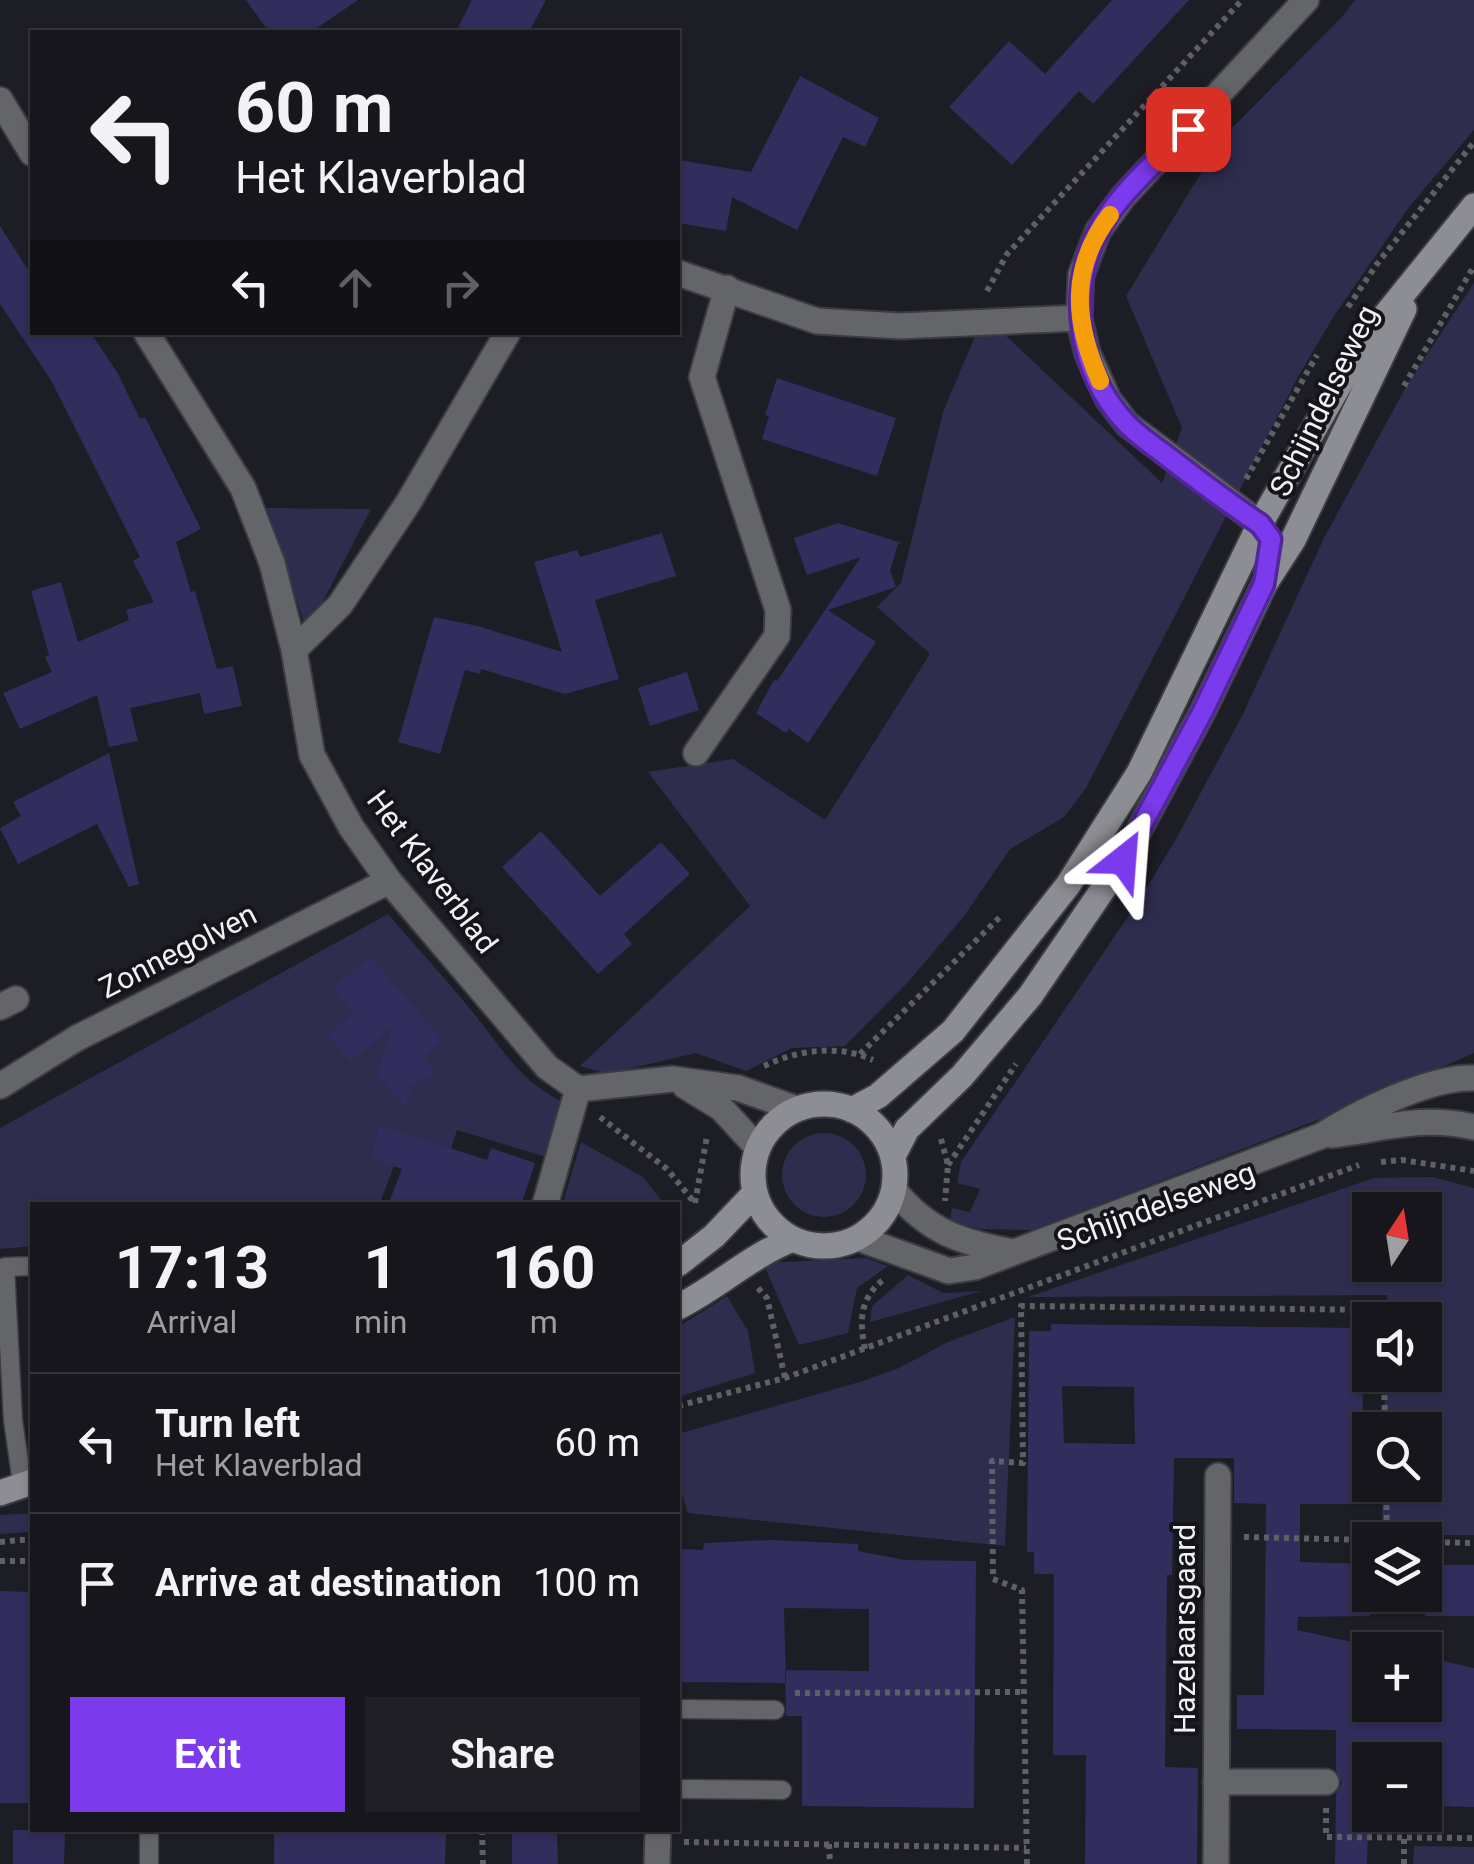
<!DOCTYPE html>
<meta charset="utf-8">
<style>
:root{--surface:#16161c;--page:#1f1f25;--text:#f1f3f6;--muted:#9e9fa3;--line:#35353b;--accent:#7c3aed}
body{margin:0;font-family:Roboto,sans-serif;background:var(--page);color:var(--text);height:100vh;display:flex;flex-direction:column;font-size:38px;white-space:nowrap}
*{box-sizing:border-box;margin:0}
p{font-size:32px;color:var(--muted)}
.icon{flex:none;width:55px;height:55px;fill:none;stroke:currentColor;stroke-width:2;stroke-linecap:round;stroke-linejoin:round}
.map{position:relative;flex:1;overflow:hidden}
.sheet{position:absolute;left:30px;top:1202px;width:650px;height:630px;display:flex;flex-direction:column;background:var(--surface);border-radius:0px;box-shadow:0 2px 8px #0004,0 0 0 2px var(--line)}
.sheet>*{flex:none}
.guide{position:absolute;left:30px;top:30px;width:650px;height:305px;border-radius:0px;box-shadow:0 2px 8px #0004,0 0 0 2px var(--line);background:#16161c;color:var(--text);overflow:hidden}
.needle{width:65px;rotate:12deg}
.fabs{position:absolute;left:1352px;top:1192px;display:grid;gap:20px}
.fabs a{display:grid;place-items:center;width:90px;height:90px;border-radius:0px;background:var(--surface);box-shadow:0 2px 8px #0004,0 0 0 2px var(--line);font-size:50px}
.pin{position:absolute;display:grid;place-items:center;width:85px;height:85px;color:#fff;margin:-42px;border-radius:20px;box-shadow:0 5px 15px #0006}
.me{position:absolute;width:110px;margin:-55px;rotate:28deg;stroke-linejoin:round;filter:drop-shadow(0 0 8px #0008)}
.turn{display:flex;align-items:center;gap:35px;height:210px;padding:0 40px;font-size:45px}
.turn .icon{width:130px;height:130px;stroke-width:2.5}
.turn b{display:block;font-size:70px;line-height:85px}
.lanes{display:flex;align-items:center;height:95px;padding:0 40px;background:#0003;justify-content:center;gap:50px;direction:ltr}
.lanes .off{opacity:.35}
.eta{display:flex;justify-content:space-evenly;align-items:center;height:170px;text-align:center}
.eta b{font-size:60px;font-weight:700;line-height:70px}
.cta{display:flex;gap:20px;margin-top:auto;padding:20px 40px}
.cta a{flex:1;height:115px;border-radius:0px;background:var(--accent);color:#fff;font-size:40px;font-weight:700;line-height:115px;text-align:center}
.cta a+a{background:var(--page);color:var(--text)}
ul{padding:0;list-style:none}
li{display:flex;align-items:center;gap:30px;height:140px;padding:0 40px;border-top:2px solid var(--line)}
li div{flex:1}
li b{display:block;font-size:38px}
li em{font-style:normal}
.map>svg:first-child{display:block}
</style>
<div class="map">
<svg width="1474" height="1864" viewBox="0 0 1474 1864">
<rect width="100%" height="100%" fill="#1d1d25"/>
<path fill="#2f2d4e" fill-rule="evenodd" d="M 1355,0 L 1474,0 L 1474,130 L 1409,207 L 1334,316 L 1299,375 L 1086,788 L 1064,817 L 1010,849 L 964,916 L 909,981 L 845,1046 L 792,1048 L 746,1071 L 696,1053 L 607,1074 L 580,1066 L 750,906 L 648,772 L 733,759 L 825,820 L 930,654 L 877,607 L 901,583 L 943,412 L 984,315 L 1162,483 L 1182,428 L 1126,296 L 1223,137 L 1341,18 Z
M 1474,283 L 1474,1053 L 1338,1112 L 1033,1230 L 979,1229 L 950,1221 L 952,1208 L 970,1212 L 980,1189 L 957,1183 L 961,1162 L 1138,902 L 1176,839 L 1243,714 L 1324,538 L 1407,385 Z
M 267,508 L 371,509 L 307,632 Z
M 388,914 C 417,948 447,980 475,1015 C 504,1051 519,1080 562,1102 L 546,1157 L 457,1130 L 450,1152 L 406,1135 L 379,1205 L 32,1205 L 32,1246 L 0,1249 L 0,1128 Z
M782 1175a42 42 0 1 1 84 0a42 42 0 1 1-84 0Z
M 581,1142 L 643,1177 L 665,1205 L 562,1205 Z
M 1433,1177 L 1474,1188 L 1474,1535 L 1382,1535 L 1383,1485 L 1425,1485 L 1425,1430 L 1384,1430 L 1385,1375 L 1425,1375 L 1425,1320 L 1386,1320 L 1387,1295 L 1028,1297 L 1374,1178 ZM 1370,1210 L 1425,1210 L 1425,1265 L 1370,1265 Z
M 866,1258 L 888,1266 L 857,1288 L 848,1333 L 799,1345 L 763,1263 Z
M 908,1275 L 943,1293 L 982,1291 L 870,1322 L 872,1306 Z
M 727,1296 L 748,1331 L 755,1373 L 678,1397 L 678,1327 Z
M 1015,1317 L 1005,1546 L 688,1513 L 678,1483 L 678,1434 L 863,1381 L 899,1368 L 948,1342 Z
M 32,1513 L 32,1532 L 0,1534 L 0,1515 Z
M 1414,1846 L 1474,1847 L 1474,1864 L 1413,1864 Z"/>
<path fill="#312d5c" fill-rule="evenodd" d="M 246,0 L 358,0 L 311,32 L 269,32 Z
M 472,0 L 546,0 L 529,32 L 456,32 Z
M 1112,0 L 1189,0 L 1093,104 L 1079,91 L 1012,165 L 949,107 L 1009,41 L 1045,74 Z
M 800,76 L 879,118 L 865,147 L 843,137 L 797,230 L 732,197 L 726,231 L 678,223 L 678,160 L 751,172 Z
M 0,226 L 32,276 L 32,332 L 90,332 L 117,372 L 140,419 L 145,417 L 201,529 L 176,542 L 191,592 L 195,591 L 217,669 L 233,666 L 242,706 L 204,714 L 200,693 L 130,708 L 138,741 L 109,747 L 97,695 L 20,729 L 3,693 L 52,672 L 45,657 L 49,655 L 31,591 L 61,582 L 78,642 L 129,620 L 126,610 L 154,602 L 133,561 L 140,557 L 51,380 L 0,304 Z
M 777,378 L 896,418 L 877,476 L 762,439 L 769,416 L 765,415 Z
M 838,523 L 902,543 L 898,544 L 890,571 L 896,587 L 828,610 L 876,642 L 808,743 L 789,729 L 786,733 L 756,713 L 774,680 L 777,681 L 861,557 L 807,575 L 794,538 Z
M 662,533 L 676,576 L 595,600 L 619,679 L 565,694 L 481,669 L 480,674 L 465,670 L 440,754 L 398,742 L 434,617 L 478,626 L 562,652 L 534,562 L 577,550 L 580,557 Z
M 687,672 L 699,710 L 650,726 L 638,688 Z
M 109,753 L 139,884 L 129,887 L 97,824 L 18,864 L 0,828 L 21,816 L 13,802 Z
M 541,831 L 600,896 L 661,842 L 690,874 L 624,934 L 632,944 L 598,974 L 502,867 Z
M 371,957 L 442,1040 L 423,1056 L 437,1073 L 412,1086 L 405,1107 L 377,1074 L 392,1027 L 350,1062 L 328,1035 L 354,1013 L 333,987 Z
M 379,1125 L 487,1160 L 491,1148 L 535,1163 L 521,1205 L 388,1205 L 402,1169 L 372,1159 Z
M 1051,1324 L 1357,1328 L 1357,1350 L 1363,1350 L 1362,1504 L 1300,1504 L 1300,1562 L 1369,1564 L 1370,1616 L 1298,1617 L 1297,1630 L 1370,1646 L 1370,1705 L 1425,1705 L 1425,1657 L 1474,1668 L 1474,1807 L 1425,1806 L 1425,1760 L 1370,1760 L 1367,1864 L 1335,1864 L 1336,1794 L 1342,1783 L 1336,1770 L 1336,1730 L 1237,1729 L 1237,1695 L 1264,1695 L 1266,1504 L 1234,1503 L 1234,1458 L 1174,1458 L 1172,1575 L 1167,1575 L 1165,1767 L 1198,1768 L 1197,1864 L 1085,1864 L 1086,1755 L 1053,1755 L 1054,1574 L 1034,1574 L 1034,1552 L 1027,1552 L 1029,1331 L 1051,1331 ZM 1062,1386 L 1134,1387 L 1135,1444 L 1064,1443 Z
M 772,1540 L 858,1544 L 858,1551 L 905,1560 L 976,1561 L 974,1808 L 802,1806 L 802,1716 L 786,1716 L 785,1670 L 869,1671 L 869,1609 L 784,1608 L 786,1683 L 681,1682 L 682,1549 L 703,1550 L 704,1543 Z
M 1425,1565 L 1474,1565 L 1474,1616 L 1425,1616 Z
M 0,1591 L 32,1592 L 32,1803 L 0,1803 Z
M 13,1830 L 65,1830 L 64,1864 L 13,1864 Z
M 274,1830 L 446,1830 L 445,1864 L 274,1864 Z
M 512,1830 L 557,1830 L 558,1864 L 512,1864 Z"/>
<g fill="none" stroke-linecap="round" stroke-linejoin="round">
<g stroke="#3b3b42" stroke-width="21">
<path id="service" d="M 22,1483 L 13,1420 L 5,1267 L 32,1266
M 678,1709 L 775,1710
M 678,1789 L 782,1790
M 149,1830 L 149,1864"/>
</g>
<g stroke="#3b3b42" stroke-width="29">
<path id="minor" d="M 0,100 L 32,153
M 678,273 L 817,321 L 900,326 L 1079,318
M 146,332 L 243,488 L 272,563 L 294,650 L 312,755 L 351,827 L 389,881 L 547,1067 L 578,1089 L 672,1079 L 738,1088 L 797,1109
M 1260,524 L 1127,424 L 1108,399 L 1087,352 L 1079,318 L 1081,275 L 1098,231 L 1123,197 L 1306,0
M 294,650 L 340,605 L 408,503 L 508,332
M 696,753 L 777,636 L 778,610 L 702,377 L 727,288
M 0,1007 L 16,999
M 0,1086 L 77,1038 L 389,881
M 685,1086 L 721,1108 L 758,1148
M 545,1205 L 578,1089
M 1216,1782 L 1326,1782
M 657,1864 L 658,1830
M 1216,1864 L 1218,1476"/>
</g>
<g stroke="#3b3b42" stroke-width="29">
<path id="tertiary" d="M 1331,1135 C 1385,1129 1419,1115 1474,1127
M 894,1190 C 928,1232 962,1243 1014,1252
M 858,1238 L 949,1271 L 975,1267 L 1321,1136 C 1358,1113 1430,1076 1474,1078"/>
</g>
<g stroke="#3b3b42" stroke-width="29">
<path id="secondary" d="M753 1175a71 71 0 1 1 142 0a71 71 0 1 1-142 0Z
M 852,1110 L 878,1096 L 953,1031 L 1068,885 L 1139,773 L 1260,524 L 1363,343 L 1474,206
M 893,1156 L 907,1129 L 962,1076 L 1030,996 L 1123,860 L 1203,711 L 1264,585 L 1293,540 L 1404,309
M 678,1264 L 714,1236 L 755,1193
M 678,1307 C 718,1287 750,1256 793,1239
M 0,1493 L 32,1482"/>
</g>
<path stroke="#5f5f66" stroke-width="6" stroke-dasharray="5 5" stroke-linecap="butt" d="M 987,291 L 1007,254 L 1242,0
M 1348,307 L 1377,264 L 1474,142
M 1404,386 L 1474,266
M 1246,479 L 1317,355
M 860,1054 L 1002,915
M 764,1066 C 798,1050 838,1044 873,1060
M 600,1117 L 667,1169 L 694,1202
M 941,1139 L 948,1165 L 945,1201
M 1381,1162 L 1402,1160 L 1474,1171
M 948,1165 L 1016,1064
M 695,1203 L 707,1136
M 758,1288 L 767,1298 L 785,1378
M 865,1349 C 859,1321 860,1298 883,1280
M 1384,1375 L 1385,1430
M 678,1406 L 785,1378 L 1359,1165
M 1386,1485 L 1387,1540
M 1244,1537 L 1370,1540
M 0,1542 L 32,1539
M 1425,1542 L 1474,1543
M 0,1561 L 32,1561
M 795,1693 L 1023,1692
M 1326,1808 L 1326,1837 L 1474,1838
M 482,1830 L 483,1864
M 1404,1839 L 1404,1864
M 684,1842 L 1026,1848
M 829,1844 L 830,1864
M 1027,1864 L 1022,1590 L 993,1579 L 992,1461 L 1023,1463 L 1021,1306 L 1383,1310 L 1383,1320"/>
<use href="#service" stroke="#646569" stroke-width="18"/>
<use href="#minor" stroke="#646569" stroke-width="25"/>
<use href="#tertiary" stroke="#646569" stroke-width="25"/>
<use href="#secondary" stroke="#8d8d94" stroke-width="25"/>
</g>
<g fill="none" stroke-linecap="round" stroke-linejoin="round">
<g stroke="#51269a" stroke-width="25">
<path id="route" d="M 1123,860 L 1203,711 L 1264,584 L 1271,539 L 1260,524 C 1228,503 1198,480 1168,457 C 1154,446 1138,436 1126,423 C 1079,373 1066,293 1098,232 C 1118,193 1158,161 1188,129"/>
</g>
<use href="#route" stroke="#7c3aed" stroke-width="18"/>
<path stroke="#f59e0b" stroke-width="18" d="M 1100,381 C 1074,322 1069,269 1110,215"/>
</g>
<g text-anchor="middle" stroke-width="8" stroke-linejoin="round" paint-order="stroke">
<g font-size="30" fill="#f1f1f6" stroke="#14141b">
<text transform="translate(1324 401) rotate(-64)" y="10">Schijndelseweg</text>
<text transform="translate(432 872) rotate(53)" y="10">Het Klaverblad</text>
<text transform="translate(178 951) rotate(-27)" y="10">Zonnegolven</text>
<text transform="translate(1156 1207) rotate(-20)" y="10">Schijndelseweg</text>
<text transform="translate(1185 1629) rotate(-90)" y="10">Hazelaarsgaard</text>
</g>
</g>
</svg>
<div class="fabs">
<a><svg class="needle" viewBox="-14 -14 28 28"><path d="M0-13l5 13h-10z" fill="#e53935"/><path d="M0 13l5-13h-10z" fill="#9e9fa3"/></svg></a>
<a><svg class="icon" aria-label="sound" viewBox="0 0 24 24"><path d="M4 9h4l5-4v14l-5-4H4zM17 9q2 3 0 6"/></svg></a>
<a><svg class="icon" aria-label="search" viewBox="0 0 24 24"><circle cx="10" cy="10" r="6"/><path d="M15 15l6 6"/></svg></a>
<a><svg class="icon" aria-label="layers" viewBox="0 0 24 24"><path d="M12 4l9 5-9 5-9-5zM3 14l9 5 9-5"/></svg></a>
<a>+</a>
<a>−</a>
</div>
<div class="pin" style="left:1188px;top:129px;background:#d93025"><svg class="icon" aria-label="arrive" viewBox="0 0 24 24"><path d="M6 21V4h12l-3 4 3 4H6"/></svg></div>
<svg class="me" style="left:1123px;top:860px" viewBox="-20 -20 40 40"><path d="M0-17L14 15 0 8-14 15z" fill="#7c3aed" stroke="#fff" stroke-width="4"/></svg>
<div class="guide">
<div class="turn"><svg class="icon" aria-label="left" viewBox="0 0 24 24"><path d="M17 20v-9H6M10 6l-5 5 5 5"/></svg><div><b>60 m</b>Het Klaverblad</div></div>
<div class="lanes"><svg class="icon" aria-label="left" viewBox="0 0 24 24"><path d="M17 20v-9H6M10 6l-5 5 5 5"/></svg><svg class="icon off" aria-label="ahead" viewBox="0 0 24 24"><path d="M12 20V5M6 11l6-6 6 6"/></svg><svg class="icon off" aria-label="right" viewBox="0 0 24 24"><path d="M7 20v-9h11M14 6l5 5-5 5"/></svg></div>
</div>
<section class="sheet">
<div class="eta">
<div><b>17:13</b><p>Arrival</p></div>
<div><b>1</b><p>min</p></div>
<div><b>160</b><p>m</p></div>
</div>
<ul>
<li><svg class="icon" aria-label="left" viewBox="0 0 24 24"><path d="M17 20v-9H6M10 6l-5 5 5 5"/></svg><div><b>Turn left</b><p>Het Klaverblad</p></div><em>60 m</em></li>
<li><svg class="icon" aria-label="arrive" viewBox="0 0 24 24"><path d="M6 21V4h12l-3 4 3 4H6"/></svg><div><b>Arrive at destination</b></div><em>100 m</em></li>
</ul>
<div class="cta"><a>Exit</a><a>Share</a></div>
</section>
</div>
